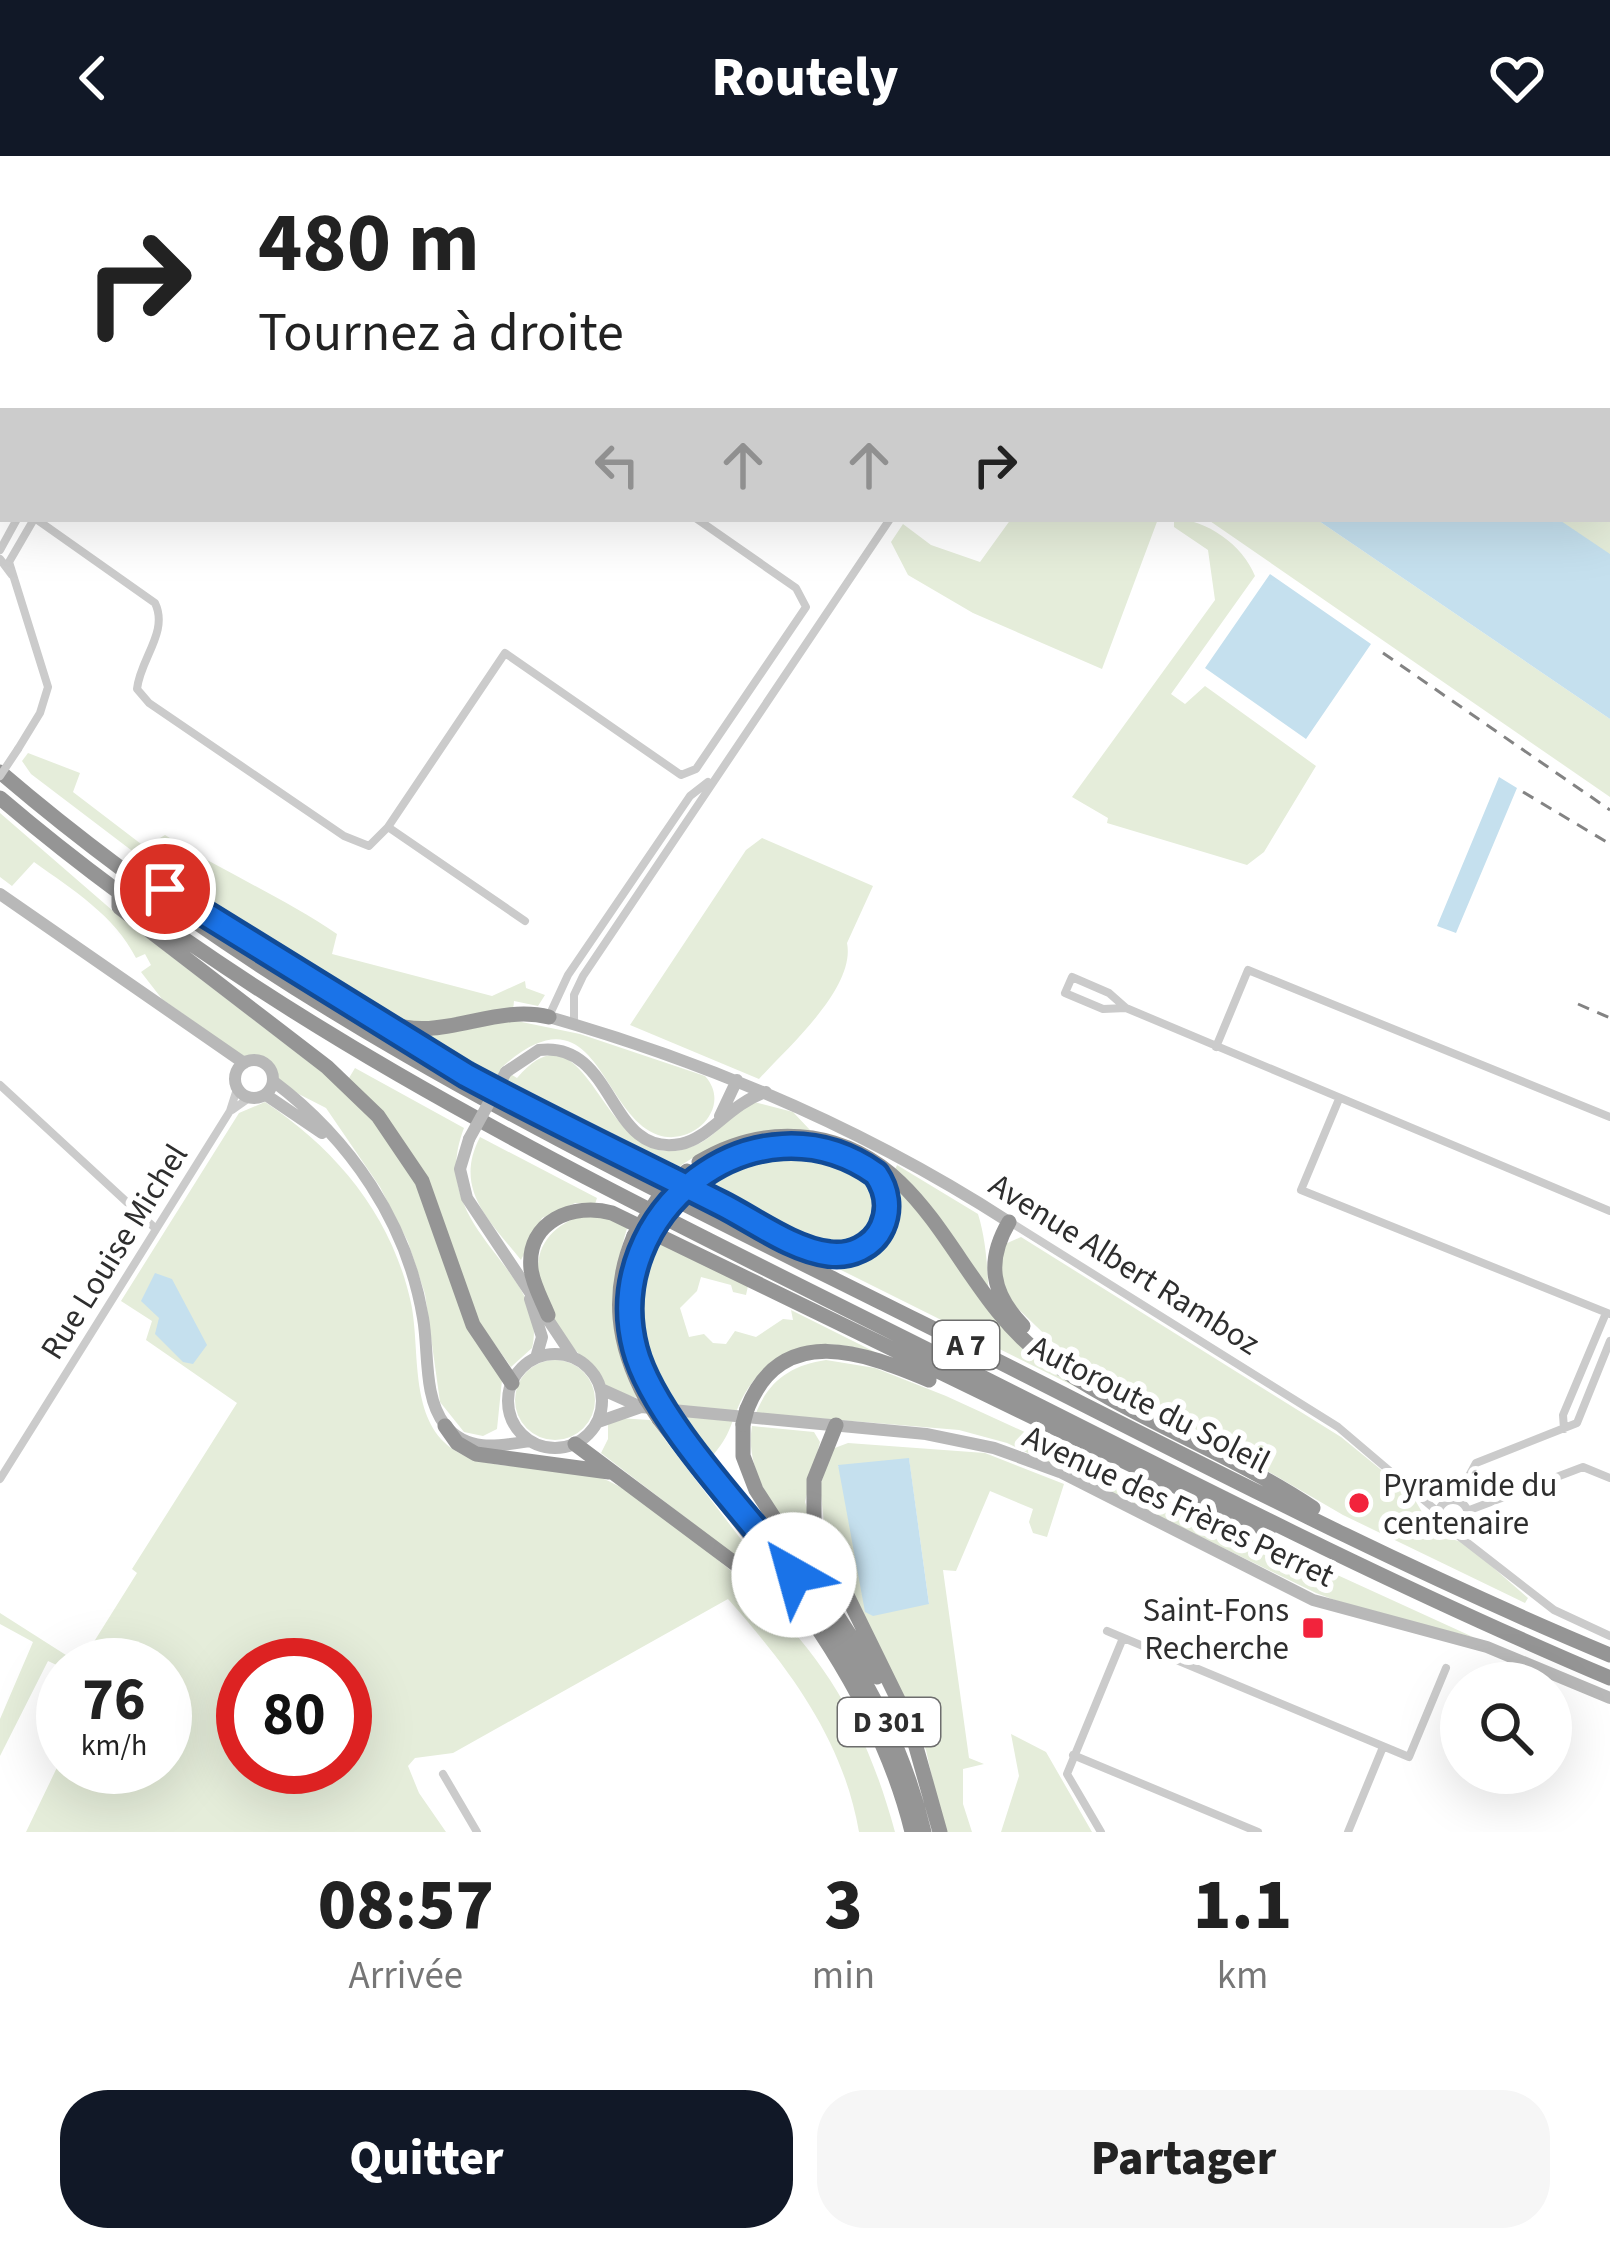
<!DOCTYPE html>
<html lang="fr">
<meta charset="utf-8">
<style>
:root{--surface:#fff;--page:#f6f6f6;--text:#222;--muted:#767676;--accent:#111827}
body{margin:0;font-family:"Source Sans 3",sans-serif;background:var(--page);color:var(--text);height:100vh;display:flex;flex-direction:column;font-size:45px;white-space:nowrap}
*{box-sizing:border-box;margin:0}
p{font-size:39px;color:var(--muted)}
.icon{flex:none;width:66px;height:66px;fill:none;stroke:currentColor;stroke-width:2;stroke-linecap:round;stroke-linejoin:round}
.map{position:relative;height:1676px;overflow:hidden}
.panel{display:flex;flex-direction:column;background:var(--surface);flex:1}
.panel>*{flex:none}
.hud{position:absolute;left:0px;top:0px;width:1611px;height:366px;box-shadow:0 12px 48px #0002;background:#fff;color:var(--text);overflow:hidden}
.buttons{position:absolute;left:1440px;top:1506px;display:grid;gap:24px}
.buttons a{display:grid;place-items:center;width:132px;height:132px;border-radius:50%;background:var(--surface);box-shadow:0 12px 48px #0002;font-size:60px}
.speed{position:absolute;left:36px;top:1482px;display:flex;gap:24px;font-size:60px;font-weight:700;text-align:center}
.speed>*{display:grid;place-content:center;width:156px;height:156px;border-radius:50%;background:var(--surface);box-shadow:0 12px 48px #0002;line-height:1}
.speed small{font-size:30px;font-weight:400}
.speed .limit{border:18px solid #d22;background:#fff;color:#111}
.pin{position:absolute;display:grid;place-items:center;width:102px;height:102px;color:#fff;margin:-51px;border:6px solid #fff;border-radius:50%;box-shadow:0 3px 12px #0007}
.me{position:absolute;width:132px;margin:-66px;rotate:322deg;stroke-linejoin:round;filter:drop-shadow(0 0 9px #0008)}
.turn{display:flex;align-items:center;gap:42px;height:252px;padding:0 60px;font-size:54px}
.turn .icon{width:156px;height:156px;stroke-width:2.5}
.turn b{display:block;font-size:84px;line-height:102px}
.lanes{display:flex;align-items:center;height:114px;padding:0 60px;background:#0003;justify-content:center;gap:60px;direction:ltr}
.lanes .off{opacity:.35}
.eta{display:flex;justify-content:space-evenly;align-items:center;height:204px;text-align:center}
.eta b{font-size:72px;font-weight:800;line-height:84px}
.action{display:flex;gap:24px;margin-top:auto;padding:24px 60px}
.action a{flex:1;height:138px;border-radius:48px;background:var(--accent);color:#fff;font-size:48px;font-weight:800;line-height:138px;text-align:center}
.action a+a{background:var(--page);color:var(--text)}
header{display:flex;justify-content:space-between;align-items:center;height:156px;padding:0 60px;background:var(--accent);color:#fff;font-size:54px;font-weight:800}
.map>svg:first-child{display:block}
</style>
<header><svg class="icon" aria-label="back" viewBox="0 0 24 24"><path d="M15 5l-7 7 7 7"/></svg>Routely<svg class="icon" aria-label="heart" viewBox="0 0 24 24"><path d="M12 20l-8-8c-3-5 5-10 8-4 3-6 11-1 8 4z"/></svg></header>
<div class="map">
<svg width="1610" height="1676" viewBox="0 0 1610 1676">
<rect width="100%" height="100%" fill="#fff"/>
<path fill="#e5edda" fill-rule="evenodd" d="M 905,0 L 1610,0 L 1610,487 L 1431,363 L 1608,363 L 1608,3 Z
M 1011,363 L 1158,363 L 1102,513 L 973,457 L 908,419 L 891,386 L 903,368 L 931,389 L 980,406 Z
M 1174,363 C 1206,363 1243,389 1255,420 L 1171,538 L 1185,548 L 1205,530 L 1316,610 L 1264,696 L 1247,709 L 1107,667 L 1108,662 L 1072,641 L 1215,444 L 1208,394 L 1174,371 Z
M 1207,363 L 1316,363 L 1610,563 L 1610,641 Z
M 28,597 L 80,617 L 73,636 L 145,691 L 165,679 C 222,715 282,741 337,778 L 332,798 L 492,840 L 525,825 L 526,832 L 545,839 L 538,850 L 514,845 L 512,864 L 580,878 L 705,920 C 733,951 693,991 658,979 C 600,959 597,826 501,912 L 517,922 C 593,833 600,1034 698,988 C 718,979 730,958 746,944 L 793,956 L 810,974 C 762,974 711,985 672,1016 L 505,934 L 379,858 L 202,748 L 31,618 L 22,605 Z
M 0,657 L 120,761 L 341,931 L 380,971 L 414,1022 L 502,1224 L 497,1273 L 483,1280 L 464,1276 L 440,1246 L 425,1138 L 408,1086 L 380,1031 L 326,952 L 285,931 L 264,901 L 244,901 L 162,843 L 141,816 L 151,809 L 145,798 L 136,802 C 114,759 73,734 34,706 L 12,730 L 0,721 Z
M 762,682 L 873,730 L 847,787 C 856,832 787,892 759,923 L 630,869 L 746,694 Z
M 355,912 L 464,972 C 424,1075 551,1113 532,1192 L 511,1211 L 473,1158 L 435,1042 L 349,922 Z
M 265,946 C 337,994 392,1060 411,1147 C 420,1190 410,1253 444,1286 C 480,1321 548,1305 593,1319 C 626,1329 658,1358 685,1378 C 799,1464 857,1537 895,1676 L 859,1676 C 843,1583 789,1512 728,1443 L 453,1597 L 415,1602 L 408,1610 L 419,1637 L 446,1676 L 26,1676 L 63,1599 L 63,1611 L 165,1611 L 165,1509 L 63,1512 L 48,1505 L 0,1600 L 0,1563 L 33,1486 L 0,1468 L 0,1457 L 80,1508 L 137,1417 L 132,1413 L 237,1247 L 146,1184 L 152,1165 L 121,1145 L 239,957 ZM 243,1509 L 345,1509 L 345,1611 L 243,1611 Z
M 480,981 L 597,1042 L 595,1048 L 575,1047 L 542,1062 L 521,1104 C 489,1064 453,1033 480,981 Z
M 801,998 L 845,1008 L 872,1027 L 877,1052 L 868,1078 L 836,1092 L 696,1029 L 752,1001 Z
M 897,1009 L 978,1058 C 988,1090 988,1126 989,1156 L 1018,1185 L 1114,1250 L 839,1113 L 842,1106 C 911,1094 879,1049 897,1009 Z
M 589,1057 L 628,1069 C 609,1131 606,1183 637,1242 L 607,1233 C 600,1211 585,1207 572,1190 C 533,1139 515,1079 589,1057 Z
M 1021,1081 L 1341,1281 L 1412,1339 L 1435,1378 L 1465,1387 L 1528,1442 L 1525,1447 L 1343,1359 L 1063,1196 L 1007,1142 L 998,1101 L 1003,1089 Z
M 653,1082 L 748,1130 L 746,1139 L 733,1136 L 731,1129 L 701,1121 L 697,1135 L 680,1152 L 689,1181 L 704,1178 L 713,1187 L 726,1188 L 735,1175 L 756,1181 L 783,1163 L 793,1164 L 791,1154 L 883,1200 C 830,1179 775,1184 744,1239 C 728,1269 735,1274 709,1304 C 661,1238 610,1165 653,1082 Z
M 826,1204 L 875,1212 L 946,1240 L 1473,1481 L 1364,1455 L 1316,1437 L 1007,1287 L 959,1274 L 756,1257 C 769,1224 792,1209 826,1204 Z
M515 1244a40 40 0 1 1 80 0a40 40 0 1 1-80 0Z
M 618,1262 L 650,1264 L 779,1433 L 601,1297 L 608,1283 L 608,1266 Z
M 752,1270 L 814,1276 L 820,1286 L 805,1346 L 830,1424 C 798,1380 742,1329 752,1270 Z
M 848,1287 L 985,1297 L 1064,1328 L 1047,1381 L 1033,1377 L 1029,1366 L 1033,1353 L 990,1335 L 956,1415 L 943,1414 L 969,1602 L 984,1608 L 963,1613 L 963,1648 L 972,1676 L 944,1676 L 926,1594 L 826,1385 L 820,1330 L 832,1293 ZM 909,1303 L 929,1448 L 838,1310 Z
M 1011,1578 L 1046,1596 L 1092,1676 L 1001,1676 L 1019,1620 Z"/>
<path fill="#c5e0ee" d="M 1316,363 L 1558,363 L 1610,398 L 1610,563 Z
M 1270,418 L 1371,488 L 1306,583 L 1205,512 Z
M 1499,621 L 1517,632 L 1456,777 L 1437,770 Z
M 155,1117 L 172,1123 L 207,1189 L 193,1208 L 183,1206 L 155,1178 L 159,1162 L 141,1145 Z
M 909,1302 L 929,1448 L 873,1460 L 865,1456 L 838,1309 Z"/>
<g fill="none" stroke-linecap="round" stroke-linejoin="round">
<path stroke="#cbcbcb" stroke-width="8" d="M 166,0 L 170,3
M 702,0 L 706,3
M 0,338 L 3,340
M 36,363 L 155,447 C 169,476 140,503 137,533 L 149,547 L 344,680 L 369,690 L 388,671 L 505,497 L 681,619 L 696,613 L 806,451 L 796,432 L 697,363
M 0,394 L 17,363
M 0,403 L 12,419
M 18,593 L 40,557 L 48,531 L 9,406 L 34,363
M 388,671 L 525,765
M 1126,852 L 1103,853 L 1065,837 L 1072,821 L 1109,837 L 1126,852 L 1610,1055
M 549,860 L 568,819 L 690,640 L 708,626
M 574,868 L 574,839 L 583,820 L 890,363
M 1216,891 L 1248,814 L 1610,961
M 0,929 L 156,1073
M 1339,943 L 1301,1034 L 1610,1158
M 232,954 L 249,942
M 1010,1066 L 1338,1271 L 1438,1356
M 1564,1273 L 1563,1259 L 1606,1157
M 0,1323 L 230,955 L 237,933
M 1456,1344 L 1476,1307 L 1577,1267 L 1610,1185
M1438 1359a15 15 0 1 1 30 0a15 15 0 1 1-30 0Z
M 1467,1355 L 1583,1311 L 1610,1322
M 1451,1374 L 1554,1454 L 1610,1480
M 1107,1475 L 1409,1601 L 1446,1512
M 1073,1599 L 1258,1676
M 443,1618 L 477,1676
M 1101,1676 L 1067,1618 L 1123,1482
M 1348,1676 L 1383,1591"/>
<path stroke="#b8b8b8" stroke-width="12" d="M 0,738 L 244,907
M 549,861 C 713,908 865,973 1009,1066
M235 923a19 19 0 1 1 38 0a19 19 0 1 1-38 0Z
M 506,916 L 539,894 C 616,884 607,1003 681,988 C 710,982 729,948 766,936
M 273,925 C 350,983 407,1066 423,1162 C 429,1195 423,1241 445,1269 C 467,1297 500,1290 530,1285
M 266,939 L 322,977
M 720,960 L 737,924
M 469,983 L 460,1013 L 467,1042 L 573,1201
M 530,1143 L 542,1181 L 536,1202
M508 1245a47 47 0 1 1 94 0a47 47 0 1 1-94 0Z
M 601,1233 L 641,1251 L 926,1278 L 994,1292 L 1060,1316 L 1313,1444 L 1487,1491 L 1610,1542
M 598,1266 L 641,1251"/>
<path stroke="#959595" stroke-width="15" d="M 0,616 C 280,856 592,1002 918,1165 C 1147,1279 1374,1401 1610,1499
M 0,642 C 268,871 581,1020 894,1177 C 1131,1295 1366,1419 1610,1522
M 143,719 L 467,919 L 809,1092 C 852,1108 908,1076 881,1025 C 851,970 738,991 697,1020
M 119,737 L 119,751 L 327,911 L 378,960 L 422,1025 L 473,1169 L 512,1227
M 387,866 C 439,888 494,847 549,861
M 699,1006 C 734,985 771,976 812,982 C 933,1001 955,1135 1043,1200 C 1126,1261 1228,1295 1313,1352
M 1009,1066 C 986,1105 991,1137 1023,1170
M 634,1080 C 610,1137 617,1189 646,1243
M 548,1159 C 542,1144 533,1129 531,1113 C 526,1065 574,1046 612,1057 L 1268,1375
M 639,1205 L 629,1151 L 643,1084
M 747,1253 C 782,1165 865,1197 929,1224
M 659,1263 C 757,1391 873,1515 912,1676
M 743,1268 L 743,1300 L 756,1334 L 877,1521
M 836,1269 L 814,1324 L 814,1372 L 909,1566 L 940,1676
M 445,1270 L 457,1287 L 476,1298 L 609,1316
M 690,1287 C 788,1412 886,1517 924,1676
M 575,1288 L 761,1427 L 803,1467"/>
<path stroke="#838383" stroke-width="3" stroke-dasharray="12 9" stroke-linecap="butt" d="M 1383,497 L 1610,654
M 1523,636 L 1610,688
M 1578,848 L 1610,862"/>
<path stroke="#cbcbcb" stroke-width="8" d="M 0,620 L 18,593"/>
<path stroke="#b8b8b8" stroke-width="12" d="M 469,983 L 506,916"/>
<path stroke="#959595" stroke-width="15" d="M 634,1080 L 659,1041 L 687,1015
M 643,1084 L 663,1053 L 697,1020
M 646,1243 L 659,1263
M 659,1245 L 673,1264
M 743,1268 L 747,1253"/>
</g>
<g fill="none" stroke-linecap="round" stroke-linejoin="round">
<g stroke="#114b97" stroke-width="30">
<path id="route" d="M 165,733 L 466,919 C 550,964 636,1005 721,1048 C 753,1064 793,1094 829,1098 C 850,1101 873,1091 882,1071 C 890,1053 887,1034 876,1018 C 756,933 599,1057 635,1193 C 653,1262 748,1360 794,1419"/>
</g>
<use href="#route" stroke="#1a73e8" stroke-width="21"/>
</g>
<g fill="#f2233c" stroke="#fff" stroke-width="4.5">
<circle cx="1359" cy="1347" r="12"/>
<rect x="1301" y="1460" width="24" height="24" rx="6"/>
</g>
<g text-anchor="middle" stroke-width="12" stroke-linejoin="round" paint-order="stroke">
<g fill="#fff" stroke="#6d6d6d" stroke-width="3">
<rect x="933" y="1165" width="66" height="48" rx="9"/>
<rect x="838" y="1542" width="102" height="48" rx="9"/>
</g>
<g font-size="30" font-weight="bold" fill="#2e2e2e">
<text x="966" y="1199">A 7</text>
<text x="889" y="1576">D 301</text>
</g>
<g font-size="33" fill="#2e2e2e" stroke="#fff">
<text transform="translate(113 1095) rotate(-58)" y="12">Rue Louise Michel</text>
<text transform="translate(1125 1107) rotate(32)" y="12">Avenue Albert Ramboz</text>
<text transform="translate(1150 1247) rotate(27)" y="12">Autoroute du Soleil</text>
<text transform="translate(1179 1349) rotate(25)" y="12">Avenue des Frères Perret</text>
</g>
<g font-size="33" fill="#2e2e2e" stroke="#fff" text-anchor="start">
<text x="1383" y="1340">Pyramide du<tspan x="1383" dy="38">centenaire</tspan></text>
<text x="1289" y="1465" text-anchor="end">Saint-Fons<tspan x="1289" dy="38">Recherche</tspan></text>
</g>
</g>
</svg>
<div class="buttons">
<a><svg class="icon" aria-label="search" viewBox="0 0 24 24"><circle cx="10" cy="10" r="6"/><path d="M15 15l6 6"/></svg></a>
</div>
<div class="speed"><div>76<small>km/h</small></div><div class="limit">80</div></div>
<div class="pin" style="left:165px;top:733px;background:#d93025"><svg class="icon" aria-label="arrive" viewBox="0 0 24 24"><path d="M6 21V4h12l-3 4 3 4H6"/></svg></div>
<svg class="me" style="left:794px;top:1419px" viewBox="-20 -20 40 40"><circle r="19" fill="#fff"/><path d="M0-13L10 11 0 6-10 11z" fill="#1a73e8"/></svg>
<div class="hud">
<div class="turn"><svg class="icon" aria-label="right" viewBox="0 0 24 24"><path d="M7 20v-9h11M14 6l5 5-5 5"/></svg><div><b>480 m</b>Tournez à droite</div></div>
<div class="lanes"><svg class="icon off" aria-label="left" viewBox="0 0 24 24"><path d="M17 20v-9H6M10 6l-5 5 5 5"/></svg><svg class="icon off" aria-label="ahead" viewBox="0 0 24 24"><path d="M12 20V5M6 11l6-6 6 6"/></svg><svg class="icon off" aria-label="ahead" viewBox="0 0 24 24"><path d="M12 20V5M6 11l6-6 6 6"/></svg><svg class="icon" aria-label="right" viewBox="0 0 24 24"><path d="M7 20v-9h11M14 6l5 5-5 5"/></svg></div>
</div>
</div>
<section class="panel">
<div class="eta">
<div><b>08:57</b><p>Arrivée</p></div>
<div><b>3</b><p>min</p></div>
<div><b>1.1</b><p>km</p></div>
</div>
<div class="action"><a>Quitter</a><a>Partager</a></div>
</section>
